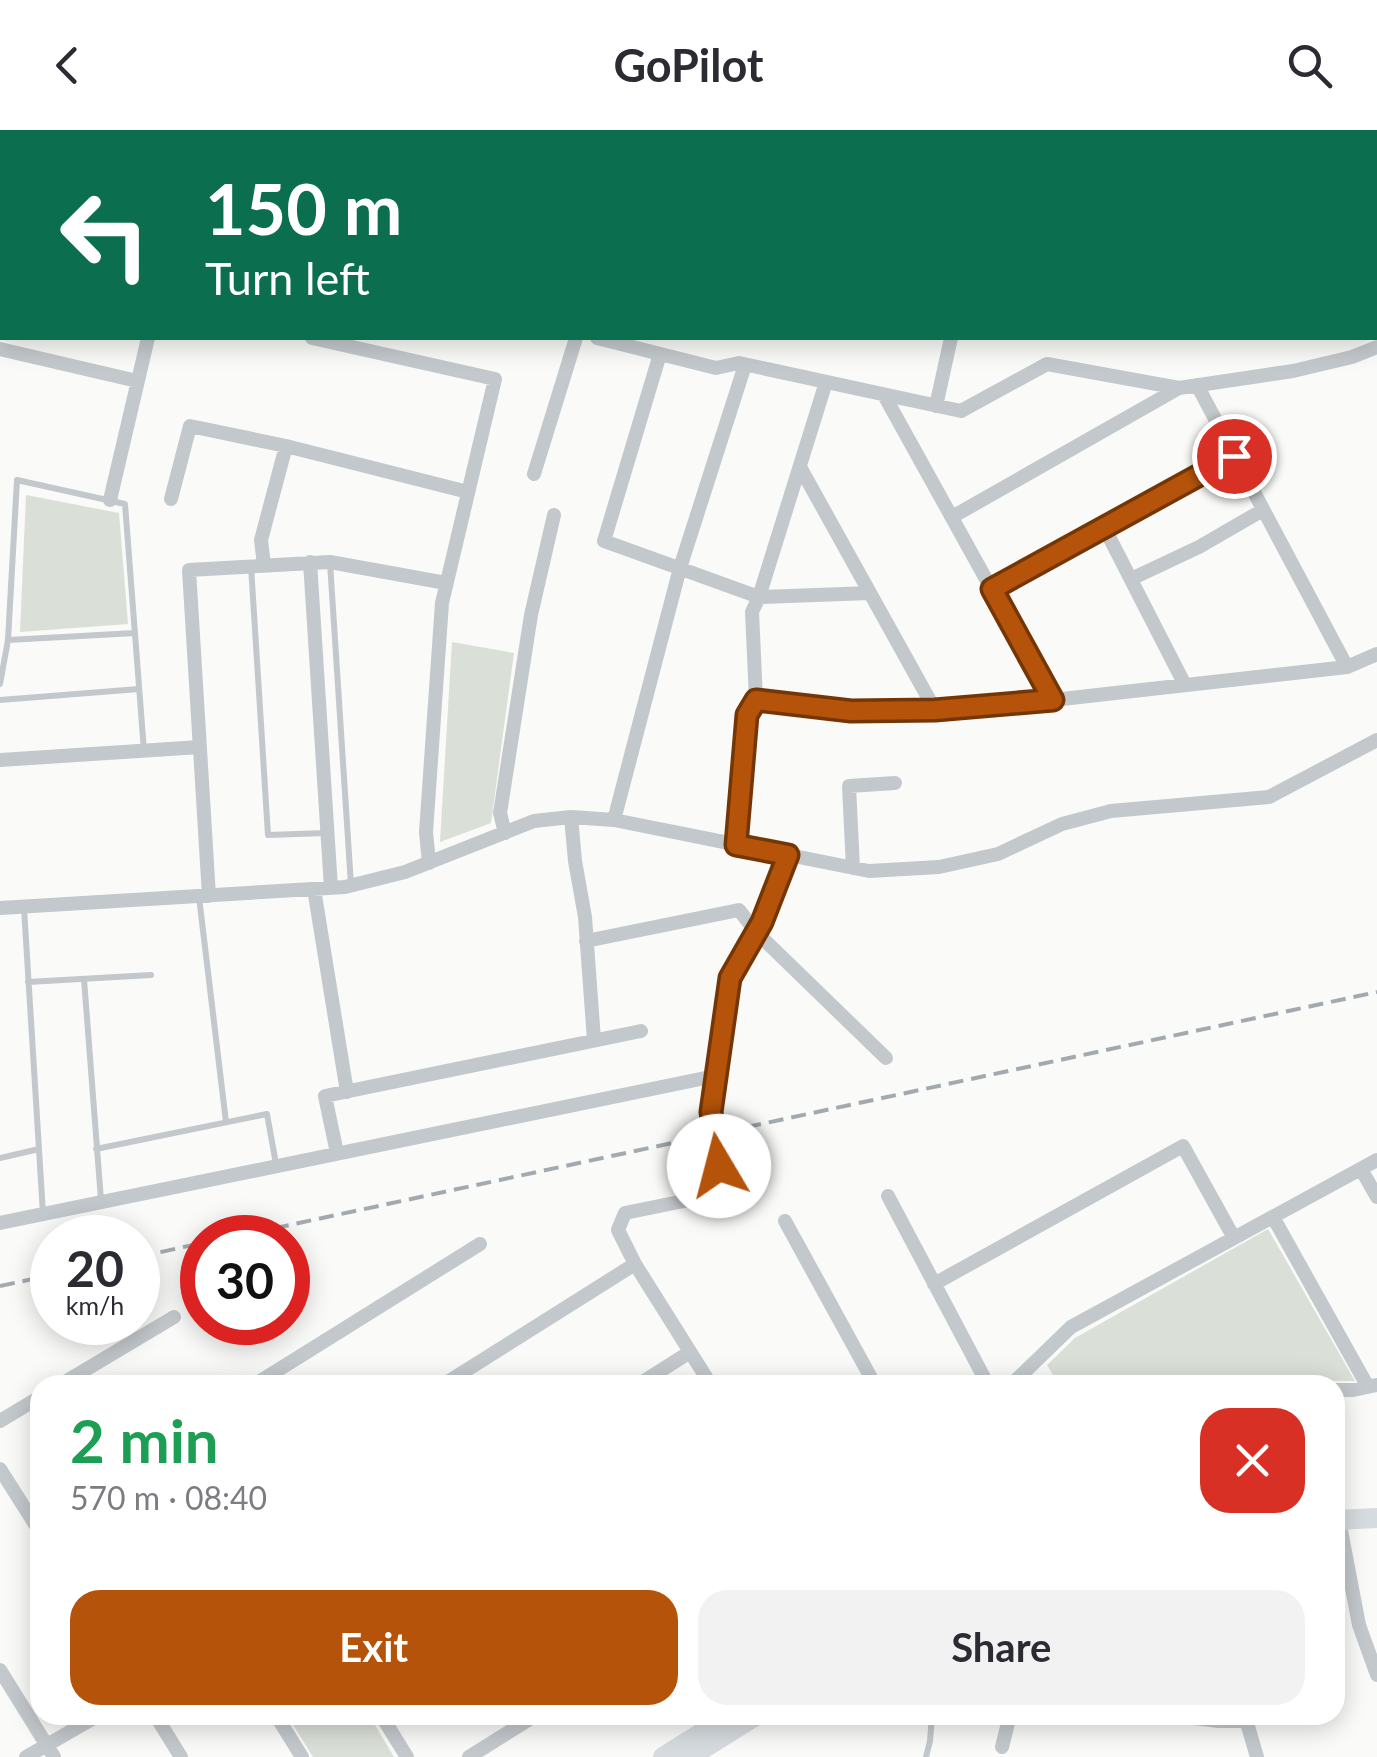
<!DOCTYPE html>
<meta charset="utf-8">
<style>
:root{--surface:#fff;--page:#f2f2f3;--text:#2b2b33;--muted:#7c7c81;--accent:#b45309}
body{margin:0;font-family:Lato,sans-serif;background:var(--page);color:var(--text);height:100vh;display:flex;flex-direction:column;font-size:38px;white-space:nowrap}
*{box-sizing:border-box;margin:0}
p{font-size:32px;color:var(--muted)}
.icon{flex:none;width:55px;height:55px;fill:none;stroke:currentColor;stroke-width:2;stroke-linecap:round;stroke-linejoin:round}
.map{position:relative;flex:1;overflow:hidden}
.details{position:absolute;left:30px;top:1245px;width:1315px;height:350px;display:flex;flex-direction:column;background:var(--surface);border-radius:30px;box-shadow:0 5px 25px #0003}
.details>*{flex:none}
.hud{position:absolute;left:0px;top:0px;width:1378px;height:210px;box-shadow:0 5px 25px #0003;background:#0b6e4f;color:#fff;overflow:hidden}
.speed{position:absolute;left:30px;top:1085px;display:flex;gap:20px;font-size:50px;font-weight:700;text-align:center}
.speed>*{display:grid;place-content:center;width:130px;height:130px;border-radius:50%;background:var(--surface);box-shadow:0 5px 25px #0003;line-height:1}
.speed small{font-size:25px;font-weight:400}
.speed .limit{border:15px solid #d22;background:#fff;color:#111}
.pin{position:absolute;display:grid;place-items:center;width:85px;height:85px;color:#fff;margin:-42px;border:5px solid #fff;border-radius:50%;box-shadow:0 2px 10px #0007}
.me{position:absolute;width:110px;margin:-55px;rotate:352deg;stroke-linejoin:round;filter:drop-shadow(0 0 8px #0008)}
.turn{display:flex;align-items:center;gap:35px;height:210px;padding:0 40px;font-size:45px}
.turn .icon{width:130px;height:130px;stroke-width:2.5}
.turn b{display:block;font-size:70px;line-height:85px}
.round{display:grid;place-items:center;flex:none;width:105px;height:105px;border-radius:30px;background:var(--page)}
.summary{display:flex;align-items:center;justify-content:space-between;height:170px;padding:0 40px}
h1{font-size:60px;font-weight:700;line-height:75px;color:#1e9e55}
.action{display:flex;gap:20px;margin-top:auto;padding:20px 40px}
.action a{flex:1;height:115px;border-radius:30px;background:var(--accent);color:#fff;font-size:40px;font-weight:700;line-height:115px;text-align:center}
.action a+a{background:var(--page);color:var(--text)}
header{display:flex;justify-content:space-between;align-items:center;height:130px;padding:0 40px;background:var(--surface);font-size:45px;font-weight:700}
.map>svg:first-child{display:block}
</style>
<header><svg class="icon" aria-label="back" viewBox="0 0 24 24"><path d="M15 5l-7 7 7 7"/></svg>GoPilot<svg class="icon" aria-label="search" viewBox="0 0 24 24"><circle cx="10" cy="10" r="6"/><path d="M15 15l6 6"/></svg></header>
<div class="map">
<svg width="1377" height="1627" viewBox="0 0 1377 1627">
<rect width="100%" height="100%" fill="#fafaf8"/>
<path fill="#dadfd7" d="M 26,365 L 119,383 L 128,494 L 20,502 Z
M 452,512 L 514,523 L 491,693 L 440,712 Z
M 1268,1099 L 1355,1251 L 1055,1248 L 1047,1235 L 1075,1208 Z
M 287,1585 L 369,1585 L 394,1627 L 313,1627 Z"/>
<g fill="none" stroke-linecap="round" stroke-linejoin="round">
<path stroke="#c3c8cc" stroke-width="6" d="M 330,433 L 351,755
M 251,436 L 268,705 L 326,703
M 8,510 L 135,503
M 0,554 L 8,510 L 17,350 L 125,374 L 144,621
M 0,570 L 139,559
M 199,767 L 226,992
M 24,778 L 43,1084
M 84,849 L 101,1070
M 28,852 L 151,845
M 96,1019 L 267,984 L 276,1034
M 0,1028 L 39,1019
M 926,1627 L 930,1611 L 932,1585"/>
<path stroke="#c3c8cc" stroke-width="14" d="M 380,0 L 387,2
M 1180,0 L 1186,2
M 177,2 L 178,0
M 508,2 L 508,0
M 590,2 L 591,0
M 694,2 L 695,0
M 796,2 L 796,0
M 924,2 L 925,0
M 1032,2 L 1032,0
M 1132,2 L 1133,0
M 0,21 L 2,21
M 1375,67 L 1377,66
M 0,120 L 2,121
M 312,208 L 495,249 L 442,473 L 426,702 L 429,733
M 597,208 L 716,238 L 739,233 L 961,281 L 1047,234 L 1179,258 L 1293,241 L 1352,227 L 1377,217
M 0,219 L 137,251
M 660,224 L 604,411 L 759,467 L 870,463
M 1197,255 L 1347,537
M 884,265 L 1053,570
M 936,276 L 951,208
M 800,337 L 935,580
M 534,344 L 576,208
M 171,369 L 190,296 L 286,316 L 468,362
M 110,370 L 148,208
M 952,387 L 1179,258
M 1104,397 L 1185,555
M 310,432 L 331,758
M 264,435 L 261,410 L 286,316
M 1131,449 L 1199,417 L 1263,380
M 992,459 L 1234,326
M 756,569 L 752,482 L 759,467 L 826,252
M 0,630 L 200,617
M 571,687 L 575,731 L 585,787 L 594,910
M 614,690 L 680,438 L 745,235
M 505,703 L 500,683 L 531,485 L 554,385
M 736,715 L 747,585 L 756,569 L 851,581 L 935,580 L 1053,570 L 1347,537 L 1377,524
M 853,738 L 849,656 L 895,653
M 314,759 L 347,962
M 209,766 L 189,440 L 330,432 L 446,453
M 0,778 L 345,757 L 405,742 L 534,691 L 571,687 L 614,690 L 869,741 L 939,737 L 998,724 L 1062,694 L 1111,681 L 1269,667 L 1377,610
M 586,811 L 739,780 L 756,802 L 886,928
M 337,1023 L 325,966 L 641,901
M 1361,1039 L 1377,1067
M 888,1066 L 988,1255
M 1273,1087 L 1368,1257
M 785,1091 L 875,1255
M 0,1093 L 715,946
M 934,1154 L 1183,1016 L 1234,1108
M 60,1255 L 174,1187
M 254,1255 L 480,1114
M 443,1255 L 635,1134
M 638,1255 L 690,1222
M 711,1255 L 635,1134 L 618,1100 L 625,1083 L 723,1063 L 711,982 L 730,848 L 762,793 L 788,725
M 1011,1255 L 1071,1197 L 1377,1030
M 1335,1260 L 1353,1260 L 1376,1255
M 0,1291 L 40,1267
M 0,1339 L 40,1402
M 1339,1390 L 1359,1495 L 1377,1545
M 0,1540 L 54,1627
M 155,1585 L 181,1627
M 276,1585 L 302,1627
M 381,1585 L 407,1627
M 1170,1585 L 1219,1591 L 1246,1591
M 1245,1586 L 1257,1627
M 1002,1617 L 1010,1585
M 26,1627 L 99,1585
M 469,1627 L 536,1585"/>
<path stroke="#d6dbdf" stroke-width="20" d="M 1335,1390 L 1377,1388
M 663,1627 L 730,1585
M 690,1627 L 757,1585"/>
<path stroke="#d6dbdf" stroke-width="22" d="M 1327,0 L 1328,2
M 1356,0 L 1357,2
M 1375,36 L 1377,39
M 1375,81 L 1377,84"/>
<path stroke="#a2aab0" stroke-width="4" stroke-dasharray="15 8" stroke-linecap="butt" d="M 229,1108 L 1377,862
M 138,1127 L 202,1113
M 0,1156 L 52,1145"/>
</g>
<g fill="none" stroke-linecap="round" stroke-linejoin="round">
<g stroke="#753606" stroke-width="25">
<path id="route" d="M 719,1036 L 711,982 L 730,848 L 762,792 L 788,725 L 736,715 L 747,585 L 756,570 L 851,581 L 935,580 L 1053,570 L 992,459 L 1234,326"/>
</g>
<use href="#route" stroke="#b45309" stroke-width="18"/>
</g>
</svg>
<div class="speed"><div>20<small>km/h</small></div><div class="limit">30</div></div>
<div class="pin" style="left:1234px;top:326px;background:#d93025"><svg class="icon" aria-label="arrive" viewBox="0 0 24 24"><path d="M6 21V4h12l-3 4 3 4H6"/></svg></div>
<svg class="me" style="left:719px;top:1036px" viewBox="-20 -20 40 40"><circle r="19" fill="#fff"/><path d="M0-13L10 11 0 6-10 11z" fill="#b45309"/></svg>
<div class="hud">
<div class="turn"><svg class="icon" aria-label="left" viewBox="0 0 24 24"><path d="M17 20v-9H6M10 6l-5 5 5 5"/></svg><div><b>150 m</b>Turn left</div></div>
</div>
<section class="details">
<div class="summary"><div><h1>2 min</h1><p>570 m · 08:40</p></div><a class="round" style="background:#d93025;color:#fff"><svg class="icon" aria-label="close" viewBox="0 0 24 24"><path d="M6 6l12 12M18 6L6 18"/></svg></a></div>
<div class="action"><a>Exit</a><a>Share</a></div>
</section>
</div>
